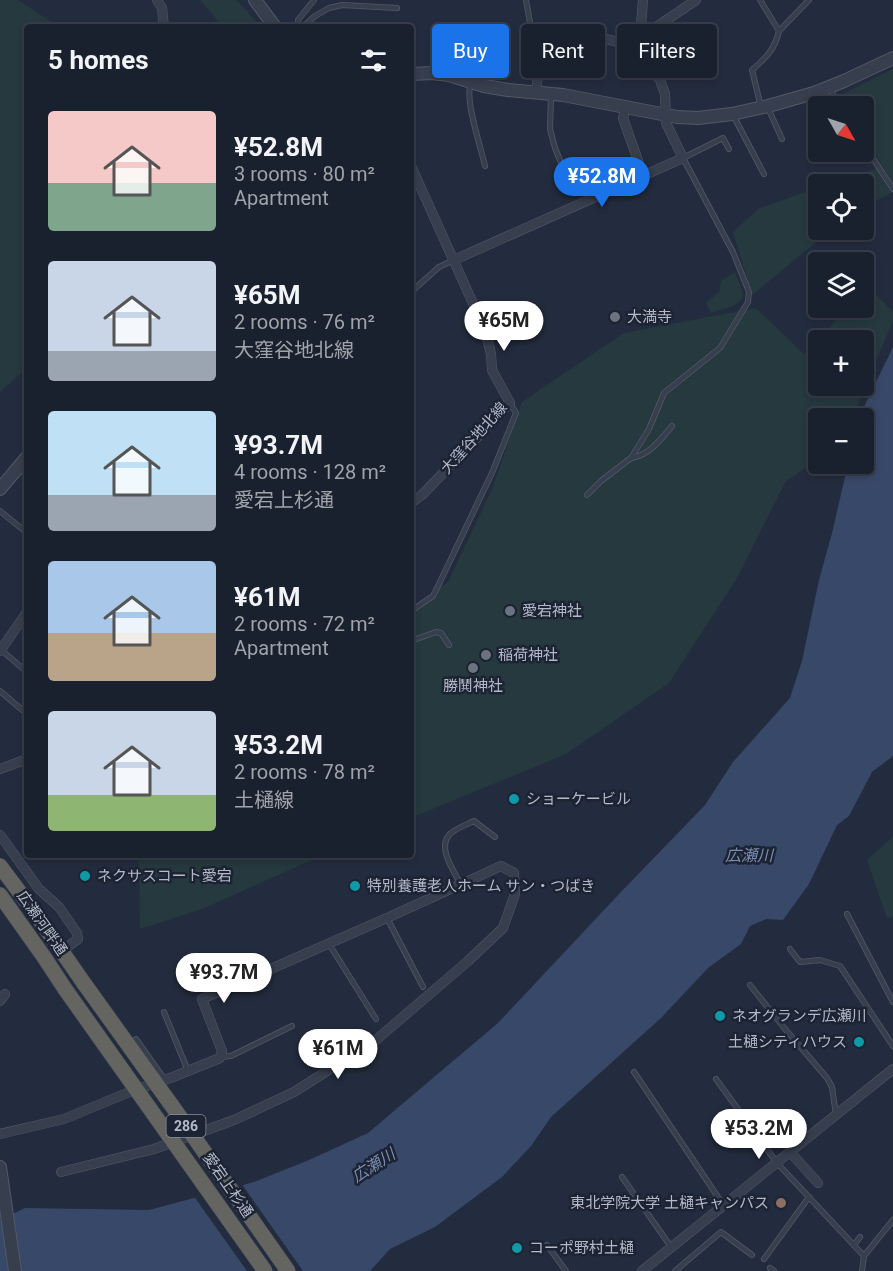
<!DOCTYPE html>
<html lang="en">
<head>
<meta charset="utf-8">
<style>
	:root { --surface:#1a212e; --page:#272e3a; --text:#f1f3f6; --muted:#9fa3aa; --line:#383e4a; --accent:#1a73e8 }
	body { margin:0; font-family:Roboto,"Noto Sans JP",sans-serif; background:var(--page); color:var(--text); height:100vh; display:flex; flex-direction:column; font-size:22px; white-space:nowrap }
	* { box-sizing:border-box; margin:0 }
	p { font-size:20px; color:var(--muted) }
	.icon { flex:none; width:33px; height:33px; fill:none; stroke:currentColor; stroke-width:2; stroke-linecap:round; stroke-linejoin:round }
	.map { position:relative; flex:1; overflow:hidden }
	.sheet { position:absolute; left:24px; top:24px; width:390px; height:834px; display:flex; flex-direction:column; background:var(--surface); border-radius:6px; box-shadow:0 3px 9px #0003,0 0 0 2px var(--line) }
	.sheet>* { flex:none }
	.banner { position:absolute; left:432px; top:24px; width:370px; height:54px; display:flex; gap:12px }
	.needle { width:39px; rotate:129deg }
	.tools { position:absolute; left:808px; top:96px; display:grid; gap:12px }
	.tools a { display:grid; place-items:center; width:66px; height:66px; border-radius:6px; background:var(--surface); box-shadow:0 3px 9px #0003,0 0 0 2px var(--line); font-size:30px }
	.price { position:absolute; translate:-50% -51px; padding:0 14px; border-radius:21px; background:#fff; color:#222; font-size:20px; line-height:39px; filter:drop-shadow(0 2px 3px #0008) }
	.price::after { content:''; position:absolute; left:50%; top:36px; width:18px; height:14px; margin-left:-9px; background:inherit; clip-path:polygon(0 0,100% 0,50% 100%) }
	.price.current { background:var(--accent); color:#fff }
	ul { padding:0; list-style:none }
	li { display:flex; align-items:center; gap:18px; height:150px; padding:0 24px }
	li span { display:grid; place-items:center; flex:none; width:168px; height:120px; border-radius:6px; color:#555 }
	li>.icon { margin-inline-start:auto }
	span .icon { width:72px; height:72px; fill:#fffc; stroke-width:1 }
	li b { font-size:26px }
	h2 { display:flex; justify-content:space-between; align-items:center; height:72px; padding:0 24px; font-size:26px }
	.chip { padding:0 21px; border-radius:6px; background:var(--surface); box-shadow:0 3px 9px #0003,0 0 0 2px var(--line); font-size:21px; line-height:54px }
	.chip.current { background:var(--accent); color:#fff }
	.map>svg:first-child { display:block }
	.green { fill:#25393f; fill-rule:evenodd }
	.water { fill:#384868 }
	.pier { fill:#232c3e }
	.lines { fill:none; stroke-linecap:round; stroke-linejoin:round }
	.service-casing { stroke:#525968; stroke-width:6 }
	.minor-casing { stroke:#525968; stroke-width:10 }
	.tertiary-casing { stroke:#525968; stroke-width:14 }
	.trunk-casing { stroke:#3f4655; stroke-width:16 }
	.service { stroke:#373e4e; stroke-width:4.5 }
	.minor { stroke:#373e4e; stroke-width:9 }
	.tertiary { stroke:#373e4e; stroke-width:12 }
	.trunk { stroke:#646461; stroke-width:15 }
	.trunk-bridge-casing { stroke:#3f4655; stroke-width:16; stroke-linecap:butt }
	.trunk-bridge { stroke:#646461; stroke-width:15 }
	.worship-dot { fill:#6b7280; stroke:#1c2332; stroke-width:2 }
	.culture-dot { fill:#0f9aa8; stroke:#1c2332; stroke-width:2 }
	.education-dot { fill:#8d6e63; stroke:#1c2332; stroke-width:2 }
	.labels { text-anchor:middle; stroke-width:5; stroke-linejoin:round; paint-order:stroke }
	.shield { fill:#1c2332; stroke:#868c9c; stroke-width:1.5 }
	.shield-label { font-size:14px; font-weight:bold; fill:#b3b9c9 }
	.poi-label { font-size:15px; fill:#b3b9c9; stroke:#1c2332; text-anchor:start }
	.street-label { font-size:15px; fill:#b3b9c9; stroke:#1c2332 }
	.water-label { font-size:16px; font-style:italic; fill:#7a8db2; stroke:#1c2332 }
</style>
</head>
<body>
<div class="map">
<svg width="893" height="1271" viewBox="0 0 893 1271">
	<rect width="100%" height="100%" fill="#232c3e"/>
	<!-- green -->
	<g class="green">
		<path d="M0 0H18L59 27H27V368L0 392Z"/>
		<path d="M200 0H237L261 27H223Z"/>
		<path d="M893 69V183L872 149 864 142V106H845L839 96Z"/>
		<path d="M876 169 891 193 864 207V184H826Z"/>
		<path d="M819 187V230H831L752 295 733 232 758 209Z"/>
		<path d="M735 272 743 293 742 299 733 306 711 313 706 303 719 292 721 281Z"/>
		<path d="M864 282 893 312V321L852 418H819V459L786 481 737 578 669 683 566 754 411 818V608L448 582 493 487 522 402 624 333 756 308 804 354 848 308H864ZM819 340H864V386H819Z"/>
		<path d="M893 837V916L887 918 867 860Z"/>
		<path d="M139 855H323L202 909 140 929Z"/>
	</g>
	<!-- water -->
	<path class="water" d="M893 347V756L872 772 849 816 837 825 809 884 783 920 766 919 750 926 741 944 708 968 661 1018 551 1117 531 1146 502 1177 435 1227 390 1249 370 1271H0V1220L25 1208 149 1210 254 1182 309 1160 368 1133 498 1023 620 893 705 805 733 762 790 698 802 661 819 580 832 533 848 464H864V418H859L860 415Z"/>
	<!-- pier -->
	<path class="pier" d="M241 1183 303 1271H247L193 1195Z"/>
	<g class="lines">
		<!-- service casing -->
		<g class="service-casing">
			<g id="service">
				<path d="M526 0 531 28 546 51"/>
				<path d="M760 0 779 31C775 49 766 58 752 70L761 107"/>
				<path d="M298 27V20L314 0"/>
				<path d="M303 27 315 16 329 8 342 5 397 8"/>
				<path d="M779 31 809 0"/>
				<path d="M458 75 468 35"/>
				<path d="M471 83C464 99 481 147 485 166"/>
				<path d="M830 88 839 106"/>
				<path d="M551 96 550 129 555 148 564 170"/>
				<path d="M768 108 782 139"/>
				<path d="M733 115 764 174"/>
				<path d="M864 149 872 157 893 189"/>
				<path d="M411 292 439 267 454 260"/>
				<path d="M631 458C650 455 660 440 672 426"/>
				<path d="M587 495 601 481 631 458 649 429 664 393 720 348 748 302 749 292 733 252 683 158 723 138 729 149"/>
				<path d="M0 511 27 533"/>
				<path d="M411 611 433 596 438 586 492 473 516 413 510 403"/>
				<path d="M411 641 436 632 441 633 449 645"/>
				<path d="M1 650 27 672"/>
				<path d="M0 691 27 714"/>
				<path d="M461 885C455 872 437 849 449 835 454 829 466 825 474 821L495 837"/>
				<path d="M847 914 893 1002"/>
				<path d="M387 918 423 987"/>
				<path d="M329 944 376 1019"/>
				<path d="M790 949 800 962 820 960 840 966 893 1046"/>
				<path d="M750 985 785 1029 827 1078 832 1087 836 1115"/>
				<path d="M164 1012 188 1071"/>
				<path d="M136 1039 165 1080"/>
				<path d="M221 1057 231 1056 292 1026"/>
				<path d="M634 1072 724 1206"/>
				<path d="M716 1079 777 1163 864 1256 893 1220"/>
				<path d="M622 1177 671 1247"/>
				<path d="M547 1245 566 1271"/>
				<path d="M854 1245 860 1237"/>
				<path d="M764 1259 809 1197"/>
				<path d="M770 1268 774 1271"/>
				<path d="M675 1271 721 1232 752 1255"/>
				<path d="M862 1271 864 1256"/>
			</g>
		</g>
		<!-- minor casing -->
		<g class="minor-casing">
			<g id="minor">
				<path d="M157 0 162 8 164 27"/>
				<path d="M640 38 696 0"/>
				<path d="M536 92 538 76 546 51C553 48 560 43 567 41 591 32 614 41 637 47"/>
				<path d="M626 106 623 118 643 175"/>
				<path d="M411 166 485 330 491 354 492 370 510 403 423 494 411 503"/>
				<path d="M454 260 683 158 666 123 665 94 660 80 651 66 637 47 640 38 643 0"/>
				<path d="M0 651 27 612"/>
				<path d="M0 769 27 759"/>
				<path d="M0 835 39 889 59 907 77 933 78 939 62 951"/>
				<path d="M0 1001 5 994"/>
				<path d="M0 1134 64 1119 127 1093 173 1077 220 1058 222 1051 202 999 387 918 501 866 514 873 515 894 503 928 467 962 376 1040 294 1092 234 1120 154 1149 61 1172"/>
				<path d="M790 1152 818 1183"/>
				<path d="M642 1271 893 1069"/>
			</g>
		</g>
		<!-- tertiary casing -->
		<g class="tertiary-casing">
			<g id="tertiary">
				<path d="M255 0 275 27"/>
				<path d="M411 74 432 73 449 75 484 86 508 90 563 95 677 117 698 118 732 114 768 106 814 93 844 81 893 58"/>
				<path d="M0 489 27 457"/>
				<path d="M0 1167 15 1271"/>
			</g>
		</g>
		<!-- trunk casing -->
		<g class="trunk-casing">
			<g id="trunk">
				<path d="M0 866 36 914 83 982"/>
				<path d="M0 895 44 957 65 989"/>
			</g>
		</g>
		<!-- service -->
		<use href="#service" class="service"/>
		<!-- minor -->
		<use href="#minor" class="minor"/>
		<!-- tertiary -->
		<use href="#tertiary" class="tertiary"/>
		<!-- trunk -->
		<use href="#trunk" class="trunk"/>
		<!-- trunk-bridge casing -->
		<g class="trunk-bridge-casing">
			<g id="trunk-bridge">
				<path d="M83 982 175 1110 288 1271"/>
				<path d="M65 989 265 1271"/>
			</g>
		</g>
		<!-- trunk-bridge -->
		<use href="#trunk-bridge" class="trunk-bridge"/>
	</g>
	<!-- markers -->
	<g class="worship-dot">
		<circle cx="615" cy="317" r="6"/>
		<circle cx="510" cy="611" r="6"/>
		<circle cx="486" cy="655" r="6"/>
		<circle cx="473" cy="668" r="6"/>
	</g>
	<g class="culture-dot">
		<circle cx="514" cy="799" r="6"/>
		<circle cx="85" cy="876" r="6"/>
		<circle cx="355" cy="886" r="6"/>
		<circle cx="720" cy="1016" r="6"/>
		<circle cx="859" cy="1042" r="6"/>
		<circle cx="517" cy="1248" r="6"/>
	</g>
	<circle class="education-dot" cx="781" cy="1203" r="6"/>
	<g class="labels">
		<!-- shield labels -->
		<rect class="shield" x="166.5" y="1115" width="39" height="22" rx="4.5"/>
		<g class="shield-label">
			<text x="186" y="1131">286</text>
		</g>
		<!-- poi labels -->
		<g class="poi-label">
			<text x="627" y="322">大満寺</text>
			<text x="522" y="616">愛宕神社</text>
			<text x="498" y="660">稲荷神社</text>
			<text x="473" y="691" text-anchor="middle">勝鬨神社</text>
			<text x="526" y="804">ショーケービル</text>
			<text x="97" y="881">ネクサスコート愛宕</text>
			<text x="367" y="891">特別養護老人ホーム サン・つばき</text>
			<text x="732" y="1021">ネオグランデ広瀬川</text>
			<text x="847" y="1047" text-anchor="end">土樋シティハウス</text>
			<text x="769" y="1208" text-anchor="end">東北学院大学 土樋キャンパス</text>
			<text x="529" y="1253">コーポ野村土樋</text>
		</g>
		<!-- street labels -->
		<g class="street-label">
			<text transform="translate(474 438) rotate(-48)" y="5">大窪谷地北線</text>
			<text transform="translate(42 923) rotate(55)" y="5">広瀬河畔通</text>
			<text transform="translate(228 1185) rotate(55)" y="5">愛宕上杉通</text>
		</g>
		<!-- water labels -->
		<g class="water-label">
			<text x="749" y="861">広瀬川</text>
			<text transform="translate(373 1165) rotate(-33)" y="6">広瀬川</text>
		</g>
	</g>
</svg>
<div class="tools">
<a><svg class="needle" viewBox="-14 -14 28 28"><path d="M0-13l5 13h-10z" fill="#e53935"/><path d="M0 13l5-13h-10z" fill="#9fa3aa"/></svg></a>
<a><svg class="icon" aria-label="locate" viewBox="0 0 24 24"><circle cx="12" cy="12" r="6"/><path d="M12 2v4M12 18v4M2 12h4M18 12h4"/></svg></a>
<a><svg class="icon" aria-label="layers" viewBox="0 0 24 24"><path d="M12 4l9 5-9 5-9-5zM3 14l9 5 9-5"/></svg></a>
<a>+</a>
<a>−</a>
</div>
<b class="price current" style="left:602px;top:208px">¥52.8M</b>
<b class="price" style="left:504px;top:352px">¥65M</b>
<b class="price" style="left:224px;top:1004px">¥93.7M</b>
<b class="price" style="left:338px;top:1080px">¥61M</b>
<b class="price" style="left:759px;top:1160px">¥53.2M</b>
<div class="banner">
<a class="chip current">Buy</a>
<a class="chip">Rent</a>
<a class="chip">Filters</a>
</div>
<section class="sheet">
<h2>5 homes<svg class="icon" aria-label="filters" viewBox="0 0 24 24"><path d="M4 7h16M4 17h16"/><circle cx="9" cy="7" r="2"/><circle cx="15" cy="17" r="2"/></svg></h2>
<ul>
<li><span style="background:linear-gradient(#f6c9c9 60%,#7fa58c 0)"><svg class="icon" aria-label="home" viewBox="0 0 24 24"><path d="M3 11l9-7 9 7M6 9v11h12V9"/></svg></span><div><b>¥52.8M</b><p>3 rooms · 80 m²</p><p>Apartment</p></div></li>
<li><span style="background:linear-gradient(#c9d6e8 75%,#9aa5b1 0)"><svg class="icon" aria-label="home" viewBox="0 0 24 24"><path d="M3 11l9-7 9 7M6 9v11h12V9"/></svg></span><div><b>¥65M</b><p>2 rooms · 76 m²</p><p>大窪谷地北線</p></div></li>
<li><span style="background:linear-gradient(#bfe0f5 70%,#9aa5b1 0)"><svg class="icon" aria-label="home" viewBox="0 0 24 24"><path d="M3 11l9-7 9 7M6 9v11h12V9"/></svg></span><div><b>¥93.7M</b><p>4 rooms · 128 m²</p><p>愛宕上杉通</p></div></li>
<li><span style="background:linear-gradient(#a9c7e8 60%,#b9a48a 0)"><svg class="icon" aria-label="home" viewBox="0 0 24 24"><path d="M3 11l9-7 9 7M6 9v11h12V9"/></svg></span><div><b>¥61M</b><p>2 rooms · 72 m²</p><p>Apartment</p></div></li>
<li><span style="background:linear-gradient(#c9d6e8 70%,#8fb573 0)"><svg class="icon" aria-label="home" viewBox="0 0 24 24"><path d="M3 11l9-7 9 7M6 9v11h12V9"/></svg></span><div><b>¥53.2M</b><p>2 rooms · 78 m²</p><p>土樋線</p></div></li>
</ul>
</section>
</div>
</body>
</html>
